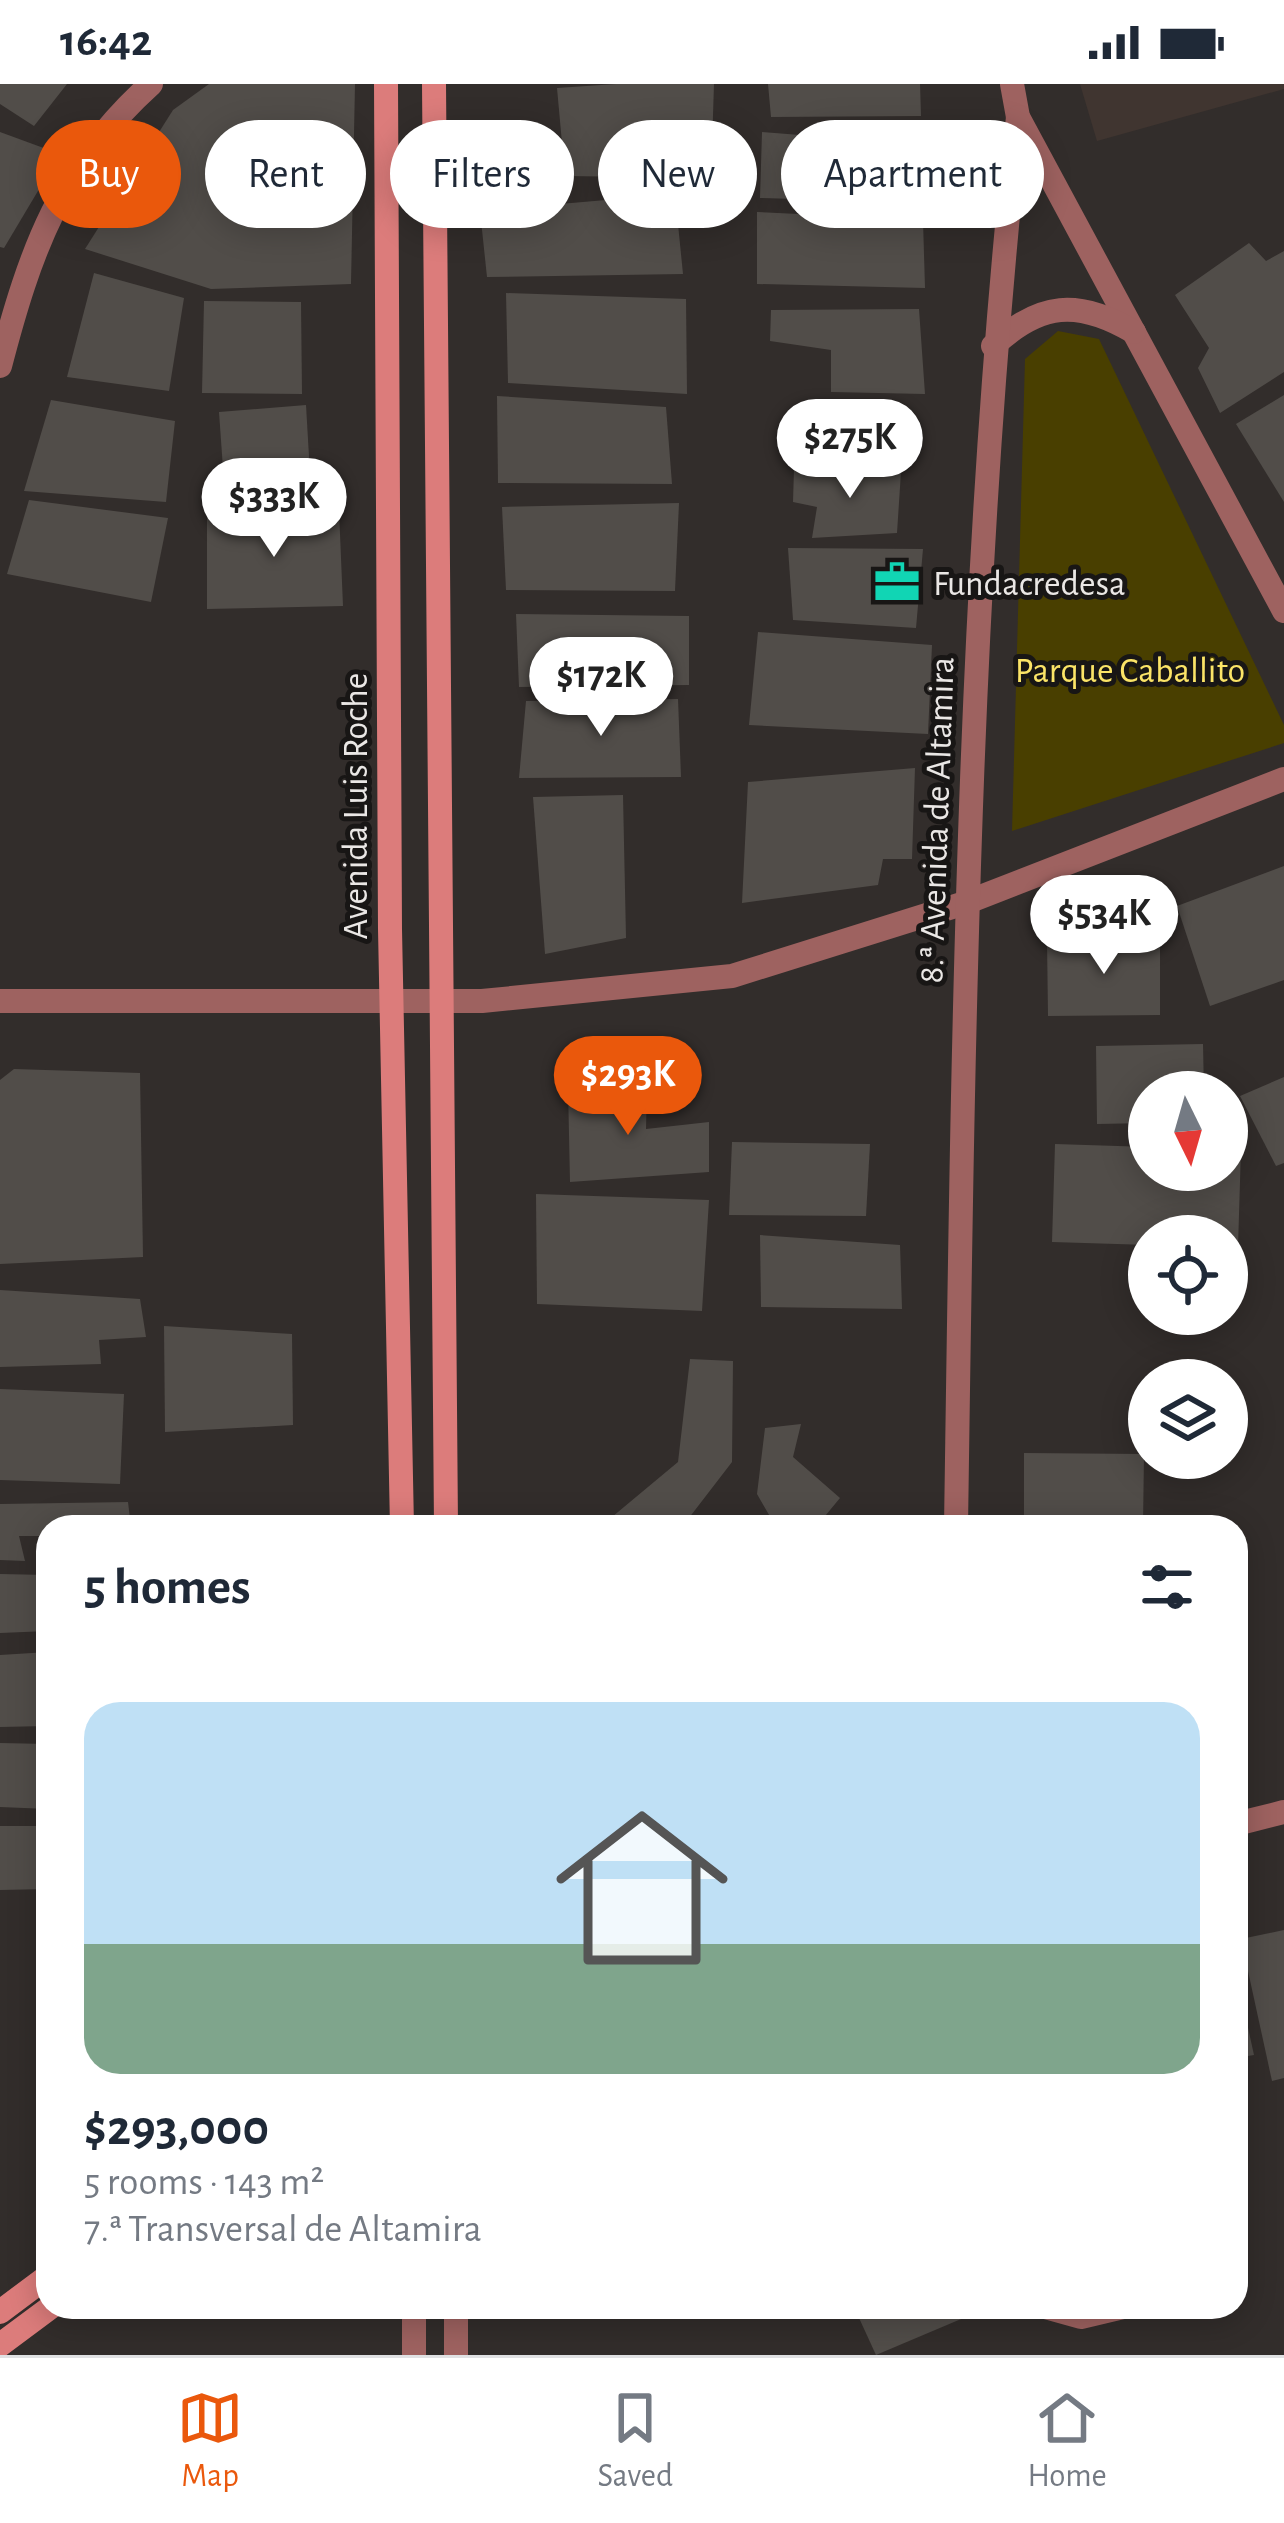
<!DOCTYPE html>
<html lang="en">
<head>
<meta charset="utf-8">
<style>
	:root { --surface:#fff; --page:#f6f6f7; --text:#1f2937; --muted:#747a83; --line:#e0e1e3; --accent:#ea580c }
	body { margin:0; font-family:"Alegreya Sans",sans-serif; background:var(--page); color:var(--text); height:100vh; display:flex; flex-direction:column; font-size:45px; white-space:nowrap }
	* { box-sizing:border-box; margin:0 }
	p { font-size:39px; color:var(--muted) }
	.icon { flex:none; width:66px; height:66px; fill:none; stroke:currentColor; stroke-width:2; stroke-linecap:round; stroke-linejoin:round }
	.map { position:relative; flex:1; overflow:hidden }
	.panel { position:absolute; left:36px; top:1431px; width:1212px; height:804px; display:flex; flex-direction:column; background:var(--surface); border-radius:36px; box-shadow:0 6px 30px #0003 }
	.panel>* { flex:none }
	.hud { position:absolute; left:36px; top:36px; width:1212px; height:108px; display:flex; gap:24px }
	.needle { width:78px; rotate:175deg }
	.controls { position:absolute; left:1128px; top:987px; display:grid; gap:24px }
	.controls a { display:grid; place-items:center; width:120px; height:120px; border-radius:50%; background:var(--surface); box-shadow:0 6px 30px #0003; font-size:60px }
	.price { position:absolute; translate:-50% -102px; padding:0 27px; border-radius:42px; background:#fff; color:#222; font-size:39px; line-height:78px; filter:drop-shadow(0 3px 6px #0008) }
	.price::after { content:''; position:absolute; left:50%; top:72px; width:36px; height:27px; margin-left:-18px; background:inherit; clip-path:polygon(0 0,100% 0,50% 100%) }
	.price.current { background:var(--accent); color:#fff }
	ul { padding:0; list-style:none }
	li { display:grid; align-content:center; gap:24px; height:636px; padding:0 48px }
	li span { display:grid; place-items:center; height:372px; border-radius:36px; color:#555 }
	li>.icon { margin-inline-start:auto }
	span .icon { width:216px; height:216px; fill:#fffc; stroke-width:1 }
	li b { font-size:51px }
	h2 { display:flex; justify-content:space-between; align-items:center; height:144px; padding:0 48px; font-size:51px }
	.chip { padding:0 42px; border-radius:54px; background:var(--surface); box-shadow:0 6px 30px #0003; font-size:42px; line-height:108px }
	.chip.current { background:var(--accent); color:#fff }
	.status { display:flex; justify-content:space-between; align-items:center; height:84px; padding:0 60px; background:var(--surface); direction:ltr }
	.status svg { height:33px; fill:currentColor }
	.tabs { display:flex; justify-content:space-around; align-items:center; height:168px; border-top:3px solid var(--line); background:var(--surface); font-size:33px; color:var(--muted) }
	.tabs a { display:grid; justify-items:center; gap:6px }
	.tabs .current { color:var(--accent) }
	.map>svg:first-child { display:block }
	.built { fill:#403530 }
	.green { fill:#493f00 }
	.building { fill:#514d49 }
	.lines { fill:none; stroke-linecap:round; stroke-linejoin:round }
	.minor { stroke:#9e6260; stroke-width:24 }
	.secondary { stroke:#dc7c7b; stroke-width:24 }
	.labels { text-anchor:middle; stroke-width:10; stroke-linejoin:round; paint-order:stroke }
	.poi-label { font-size:36px; fill:#eae7e5; stroke:#181615; text-anchor:start }
	.park-label { font-size:36px; fill:#fbe467; stroke:#181615 }
	.street-label { font-size:36px; fill:#eae7e5; stroke:#181615 }
</style>
</head>
<body>
<div class="status"><b>16:42</b><svg viewBox="0 0 49 12"><path d="M0 12V9h3v3zM5 12V6h3v6zM10 12V3h3v9zM15 12V0h3v12zM26 1h20v11H26zM47 4h2v5h-2z"/></svg></div>
<div class="map">
<svg width="1284" height="2271" viewBox="0 0 1284 2271">
	<rect width="100%" height="100%" fill="#322d2b"/>
	<!-- built -->
	<path class="built" d="M1080 0H1284V5L1097 57Z"/>
	<!-- green -->
	<path class="green" d="M1058 247 1099 255 1284 641V659L1012 747 1025 275Z"/>
	<!-- building -->
	<g class="building">
		<path d="M0 0H67L34 42 0 20Z"/>
		<path d="M209 0H355L351 200 211 205 85 165 173 26Z"/>
		<path d="M616 0H714L711 94 565 92 557 4Z"/>
		<path d="M768 0H920L921 32 771 33Z"/>
		<path d="M0 48 60 70 4 164 0 163Z"/>
		<path d="M762 48 927 61 928 119 760 114Z"/>
		<path d="M675 110 683 190 487 193 480 127Z"/>
		<path d="M757 128 923 136 925 204 757 200Z"/>
		<path d="M1249 159 1266 177 1284 167V288L1220 329 1198 284 1209 264 1175 211Z"/>
		<path d="M94 189 184 214 169 307 67 293Z"/>
		<path d="M506 209 686 215 687 310 508 299Z"/>
		<path d="M204 217 301 218 302 310 202 309Z"/>
		<path d="M919 225 925 310 831 308V266L770 257 771 226Z"/>
		<path d="M1284 311V418L1236 340Z"/>
		<path d="M497 312 666 323 672 400 498 399Z"/>
		<path d="M51 316 175 337 166 418 24 407Z"/>
		<path d="M306 321 311 407 225 413 219 328Z"/>
		<path d="M794 385 901 388 897 449 812 454 817 423 793 418Z"/>
		<path d="M29 416 168 434 151 518 7 490Z"/>
		<path d="M679 419 675 507 506 506 502 423Z"/>
		<path d="M339 426 343 522 207 525V431Z"/>
		<path d="M788 464 923 465 916 544 793 536Z"/>
		<path d="M516 530 689 532V601L519 603Z"/>
		<path d="M758 548 932 561 928 650 749 641Z"/>
		<path d="M678 615 681 693 519 694 526 617Z"/>
		<path d="M915 684 912 775H883L878 801 742 819 748 698Z"/>
		<path d="M623 711 626 854 545 870 533 713Z"/>
		<path d="M1284 782V896L1210 922 1177 822Z"/>
		<path d="M1160 854V931L1048 932 1047 856Z"/>
		<path d="M1203 960 1204 1008H1149V1039L1097 1040 1096 962Z"/>
		<path d="M14 985 140 989 143 1173 0 1180V996Z"/>
		<path d="M1284 993V1079L1276 1082 1240 1012Z"/>
		<path d="M568 1003H647L646 1045 709 1038V1088L570 1098Z"/>
		<path d="M732 1058 870 1060 866 1132 729 1131Z"/>
		<path d="M1055 1060 1149 1063V1086H1227V1065H1241L1238 1163H1227V1152H1149V1161L1052 1158Z"/>
		<path d="M536 1110 709 1116 702 1227 537 1220Z"/>
		<path d="M760 1151 900 1161 902 1225 761 1223Z"/>
		<path d="M0 1206 140 1215 146 1253 99 1256 101 1280 0 1283Z"/>
		<path d="M164 1242 292 1250 293 1341 165 1348Z"/>
		<path d="M690 1275 733 1277 732 1378 682 1443H600L678 1378Z"/>
		<path d="M0 1305 124 1310 120 1400 0 1396Z"/>
		<path d="M801 1340 793 1373 840 1414 816 1443H776L757 1410 765 1344Z"/>
		<path d="M1024 1369 1144 1370 1143 1443H1024Z"/>
		<path d="M128 1418 131 1443H48V1452H19L25 1477 0 1476V1420Z"/>
		<path d="M0 1490 48 1491V1547L0 1549Z"/>
		<path d="M48 1568V1642L0 1643V1571Z"/>
		<path d="M0 1659 48 1660V1725L0 1723Z"/>
		<path d="M0 1742H48V1805L0 1806Z"/>
		<path d="M1284 1846V1994L1272 1997 1241 1855Z"/>
		<path d="M1238 1898 1254 1971 1236 1974V1899Z"/>
		<path d="M854 2223H978L980 2227 876 2271Z"/>
	</g>
	<g class="lines">
		<!-- minor -->
		<g class="minor">
			<path d="M1012 0 1018 33 1284 527"/>
			<path d="M993 262C1040 218 1078 215 1134 248"/>
			<path d="M0 282C30 167 60 82 151 0"/>
			<path d="M0 917H482L732 892 965 819 1284 695"/>
			<path d="M956 1443C963 972 967 501 1018 33"/>
			<path d="M1236 1740 1284 1728"/>
			<path d="M414 2223V2271"/>
			<path d="M456 2223V2271"/>
			<path d="M1045 2223 1081 2233 1123 2223"/>
		</g>
		<!-- secondary -->
		<g class="secondary">
			<path d="M386 0 390 845 402 1443"/>
			<path d="M434 0 446 1443"/>
			<path d="M0 2228 48 2192"/>
			<path d="M0 2261 51 2223"/>
		</g>
	</g>
	<!-- icons -->
	<defs>
		<g id="office-bare" transform="scale(3.6)"><path d="M-6-3h4V-5.5h4V-3h4V5H-6ZM-1-4.5V-3h2v-1.5ZM-6 0V1H6V0Z" fill="#11d5b4" stroke="#181615" stroke-width="2.5" paint-order="stroke"/></g>
	</defs>
	<g fill-rule="evenodd">
		<use href="#office-bare" x="897" y="498"/>
	</g>
	<g class="labels">
		<!-- poi labels -->
		<g class="poi-label">
			<text x="933" y="511">Fundacredesa</text>
		</g>
		<!-- park labels -->
		<g class="park-label">
			<text x="1130" y="598">Parque Caballito</text>
		</g>
		<!-- street labels -->
		<g class="street-label">
			<text transform="translate(354 722) rotate(-90)" y="13">Avenida Luis Roche</text>
			<text transform="translate(935 736) rotate(-88)" y="13">8.ª Avenida de Altamira</text>
		</g>
	</g>
</svg>
<div class="controls">
<a><svg class="needle" viewBox="-14 -14 28 28"><path d="M0-13l5 13h-10z" fill="#e53935"/><path d="M0 13l5-13h-10z" fill="#747a83"/></svg></a>
<a><svg class="icon" aria-label="locate" viewBox="0 0 24 24"><circle cx="12" cy="12" r="6"/><path d="M12 2v4M12 18v4M2 12h4M18 12h4"/></svg></a>
<a><svg class="icon" aria-label="layers" viewBox="0 0 24 24"><path d="M12 4l9 5-9 5-9-5zM3 14l9 5 9-5"/></svg></a>
</div>
<b class="price" style="left:850px;top:417px">$275K</b>
<b class="price" style="left:274px;top:476px">$333K</b>
<b class="price" style="left:601px;top:655px">$172K</b>
<b class="price" style="left:1104px;top:893px">$534K</b>
<b class="price current" style="left:628px;top:1054px">$293K</b>
<div class="hud">
<a class="chip current">Buy</a>
<a class="chip">Rent</a>
<a class="chip">Filters</a>
<a class="chip">New</a>
<a class="chip">Apartment</a>
</div>
<section class="panel">
<h2>5 homes<svg class="icon" aria-label="filters" viewBox="0 0 24 24"><path d="M4 7h16M4 17h16"/><circle cx="9" cy="7" r="2"/><circle cx="15" cy="17" r="2"/></svg></h2>
<ul>
<li><span style="background:linear-gradient(#bfe0f5 65%,#7fa58c 0)"><svg class="icon" aria-label="home" viewBox="0 0 24 24"><path d="M3 11l9-7 9 7M6 9v11h12V9"/></svg></span><div><b>$293,000</b><p>5 rooms · 143 m²</p><p>7.ª Transversal de Altamira</p></div></li>
</ul>
</section>
</div>
<nav class="tabs">
<a class="current"><svg class="icon" aria-label="map" viewBox="0 0 24 24"><path d="M3 6l6-2 6 2 6-2v14l-6 2-6-2-6 2zM9 4v14M15 6v14"/></svg>Map</a>
<a><svg class="icon" aria-label="saved" viewBox="0 0 24 24"><path d="M7 4h10v16l-5-4-5 4z"/></svg>Saved</a>
<a><svg class="icon" aria-label="home" viewBox="0 0 24 24"><path d="M3 11l9-7 9 7M6 9v11h12V9"/></svg>Home</a>
</nav>
</body>
</html>
